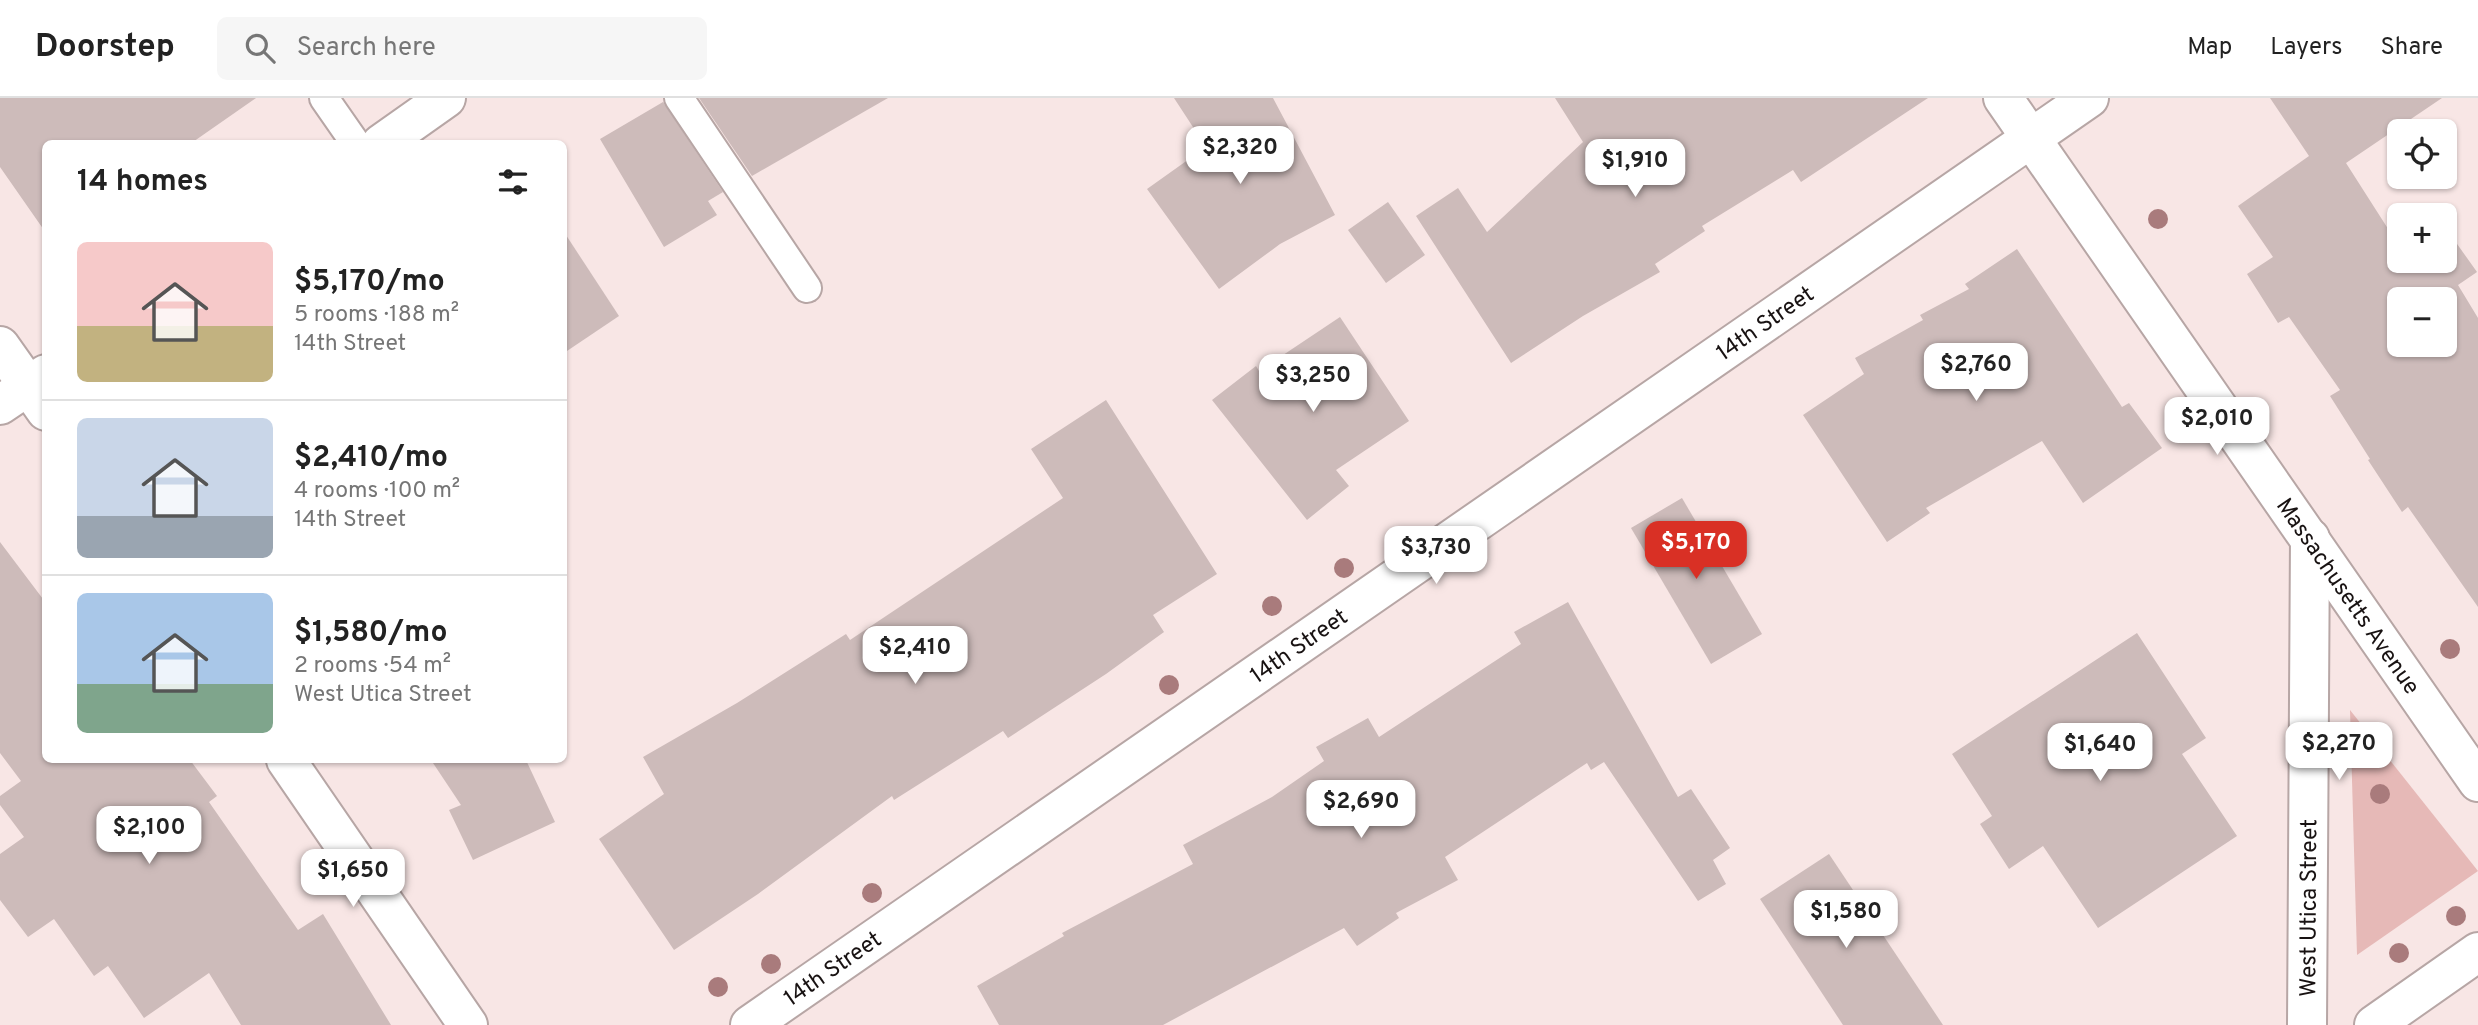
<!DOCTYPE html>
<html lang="en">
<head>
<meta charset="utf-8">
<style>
	:root { --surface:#fff; --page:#f6f6f6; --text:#222; --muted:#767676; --line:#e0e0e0; --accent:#d93025 }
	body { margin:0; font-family:Overpass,sans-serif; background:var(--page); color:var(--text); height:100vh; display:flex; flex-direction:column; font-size:26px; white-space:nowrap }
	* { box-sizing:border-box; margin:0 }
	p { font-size:23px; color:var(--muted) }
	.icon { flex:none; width:38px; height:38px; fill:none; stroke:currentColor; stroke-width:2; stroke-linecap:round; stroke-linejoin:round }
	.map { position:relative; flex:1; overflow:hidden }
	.sheet { position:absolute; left:42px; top:42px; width:525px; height:623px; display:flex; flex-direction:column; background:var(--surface); border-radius:10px; box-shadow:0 2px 5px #0004 }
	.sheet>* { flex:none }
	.controls { position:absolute; left:2387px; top:21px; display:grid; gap:14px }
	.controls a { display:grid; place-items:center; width:70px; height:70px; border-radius:10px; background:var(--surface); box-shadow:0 2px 5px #0004; font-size:35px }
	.price { position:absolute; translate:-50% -60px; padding:0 16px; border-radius:14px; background:#fff; color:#222; font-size:23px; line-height:46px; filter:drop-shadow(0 2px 4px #0008) }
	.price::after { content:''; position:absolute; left:50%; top:42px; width:21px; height:16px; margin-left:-10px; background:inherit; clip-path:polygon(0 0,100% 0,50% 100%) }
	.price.on { background:var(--accent); color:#fff }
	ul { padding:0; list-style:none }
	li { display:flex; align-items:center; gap:21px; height:175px; padding:0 35px }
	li+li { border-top:2px solid var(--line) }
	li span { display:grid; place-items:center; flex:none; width:196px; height:140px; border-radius:10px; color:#555 }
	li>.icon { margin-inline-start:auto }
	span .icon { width:84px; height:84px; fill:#fffc; stroke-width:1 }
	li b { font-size:30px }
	h2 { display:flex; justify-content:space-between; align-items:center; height:84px; padding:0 35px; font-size:30px }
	header { display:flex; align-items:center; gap:42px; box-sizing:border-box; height:98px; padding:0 35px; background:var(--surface); border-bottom:2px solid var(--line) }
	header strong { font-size:33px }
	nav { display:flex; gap:38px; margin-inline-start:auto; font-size:24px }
	.search { width:490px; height:63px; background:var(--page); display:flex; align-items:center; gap:18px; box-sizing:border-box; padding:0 24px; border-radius:10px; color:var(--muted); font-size:26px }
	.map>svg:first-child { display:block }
	.green { fill:#e6b9b7 }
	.building { fill:#cdbbba; fill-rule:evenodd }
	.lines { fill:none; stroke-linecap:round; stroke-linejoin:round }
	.lane-casing { stroke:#b7a6a5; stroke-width:32 }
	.street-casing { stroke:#b7a6a5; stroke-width:42 }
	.lane { stroke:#fff; stroke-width:28 }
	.street { stroke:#fff; stroke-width:38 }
	.tree { fill:#a97b7c }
	.labels { text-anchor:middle; stroke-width:6; stroke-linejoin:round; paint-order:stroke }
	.street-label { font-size:23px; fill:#181212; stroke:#fff }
</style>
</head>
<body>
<header>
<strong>Doorstep</strong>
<div class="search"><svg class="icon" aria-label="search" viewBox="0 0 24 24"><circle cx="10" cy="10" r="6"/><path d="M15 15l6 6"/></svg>Search here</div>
<nav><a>Map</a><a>Layers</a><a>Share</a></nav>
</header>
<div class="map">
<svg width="2478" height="927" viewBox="0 0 2478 927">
	<rect width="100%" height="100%" fill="#f8e6e5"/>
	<!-- green -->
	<path class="green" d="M2350 612 2478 773 2357 857Z"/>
	<!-- building -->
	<g class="building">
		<path d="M0 0H256L190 46H46V135L0 69Z"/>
		<path d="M699 0H888L752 78Z"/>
		<path d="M1174 0H1273L1335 117 1280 146 1219 191 1147 91 1206 49Z"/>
		<path d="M1555 0H1928L1801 84 1793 72 1702 128 1705 133 1655 166 1660 174 1583 218 1511 265 1416 118 1458 90 1487 134 1583 44Z"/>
		<path d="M2270 0H2442L2346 65 2399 148V163H2445V129L2477 174 2458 187 2478 220V509L2408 409 2402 414 2368 362 2370 361 2330 298 2340 292 2289 219 2278 225 2247 176 2273 159 2238 108 2309 58ZM2399 201H2445V247H2399Z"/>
		<path d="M663 4 723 94 708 103 717 117 664 149 600 41Z"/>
		<path d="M1388 104 1425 157 1386 185 1348 132Z"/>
		<path d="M564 134 619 218 564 255Z"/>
		<path d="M2017 151 2122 309 2129 305 2162 350 2083 405 2042 343 1926 410 1930 415 1887 444 1803 317 1864 276 1855 260 1923 222 1920 217 1969 191 1965 186Z"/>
		<path d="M1340 219 1409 323 1336 372 1349 388 1307 422 1212 302 1256 268 1259 273Z"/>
		<path d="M1106 302 1217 476 1153 517 1164 534 1106 576 1008 640 1003 633 894 702 892 698 758 796 674 852 599 741 664 696 643 659 737 605 846 536 850 542 1063 400 1031 351Z"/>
		<path d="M1682 400 1762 536 1711 566 1631 430Z"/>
		<path d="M0 444 46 505V662H190L217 698 209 704 298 832 323 816 391 927H241L209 875 144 920 108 868 94 878 54 821 28 839 0 802V756L24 739 0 707V698L21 683 0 655Z"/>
		<path d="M1568 504 1678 699 1691 691 1730 750 1713 762 1726 786 1698 803 1604 664 1591 672 1587 665 1445 759 1458 782 1396 815 1399 820 1357 848 1344 830 1163 927H999L977 888 1064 838 1062 835 1193 766 1183 747 1272 699 1324 663 1316 649 1368 620 1379 639 1521 546 1514 534Z"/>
		<path d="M2137 535 2206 640 2182 656 2237 738 2098 830 2043 748 2009 771 1980 726 1992 718 1952 656Z"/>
		<path d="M431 662H526L555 724 473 762 449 712 461 707Z"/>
		<path d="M1829 756 1943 927H1843L1760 801Z"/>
	</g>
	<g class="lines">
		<!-- lane casing -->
		<g class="lane-casing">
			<g id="lane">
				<path d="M324 0 356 46"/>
				<path d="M679 0 807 190"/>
			</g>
		</g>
		<!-- street casing -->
		<g class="street-casing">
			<g id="street">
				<path id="s1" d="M2003 0 2478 684"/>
				<path d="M381 46 446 0"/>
				<path d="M0 248 46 313"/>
				<path d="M0 307 46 276"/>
				<path d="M286 662 468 927"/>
				<path id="s2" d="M750 927 2089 0"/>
				<path id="s3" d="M2307 927 2310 440"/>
				<path d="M2374 927 2478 854"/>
			</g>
		</g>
		<!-- lane -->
		<use href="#lane" class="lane"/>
		<!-- street -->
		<use href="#street" class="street"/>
	</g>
	<!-- trees -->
	<g class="tree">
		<circle cx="2158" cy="121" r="10"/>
		<circle cx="1344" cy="470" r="10"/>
		<circle cx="1272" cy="508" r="10"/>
		<circle cx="2450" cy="551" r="10"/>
		<circle cx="1169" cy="587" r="10"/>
		<circle cx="2380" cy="696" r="10"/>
		<circle cx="872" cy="795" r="10"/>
		<circle cx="2456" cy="818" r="10"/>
		<circle cx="2399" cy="855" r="10"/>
		<circle cx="771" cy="866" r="10"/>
		<circle cx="718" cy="889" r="10"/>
	</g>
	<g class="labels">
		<!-- street labels -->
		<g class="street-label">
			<text dy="8" stroke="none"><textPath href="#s2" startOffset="1234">14th Street</textPath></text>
			<text dy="8" stroke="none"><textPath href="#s1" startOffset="606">Massachusetts Avenue</textPath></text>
			<text dy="8" stroke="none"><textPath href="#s2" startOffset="667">14th Street</textPath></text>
			<text dy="8" stroke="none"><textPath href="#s3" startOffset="117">West Utica Street</textPath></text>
			<text dy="8" stroke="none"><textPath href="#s2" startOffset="100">14th Street</textPath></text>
		</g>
	</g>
</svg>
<div class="controls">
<a><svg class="icon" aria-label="locate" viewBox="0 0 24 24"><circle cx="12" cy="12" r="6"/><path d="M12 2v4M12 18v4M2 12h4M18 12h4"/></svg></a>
<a>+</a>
<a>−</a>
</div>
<b class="price" style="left:1240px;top:88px">$2,320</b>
<b class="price" style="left:1635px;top:101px">$1,910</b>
<b class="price" style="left:1976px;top:305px">$2,760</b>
<b class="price" style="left:1313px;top:316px">$3,250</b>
<b class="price" style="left:2217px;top:359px">$2,010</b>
<b class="price on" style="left:1696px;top:483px">$5,170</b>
<b class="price" style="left:1436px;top:488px">$3,730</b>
<b class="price" style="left:915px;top:588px">$2,410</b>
<b class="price" style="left:2339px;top:684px">$2,270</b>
<b class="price" style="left:2100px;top:685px">$1,640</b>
<b class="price" style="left:1361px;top:742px">$2,690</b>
<b class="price" style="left:149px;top:768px">$2,100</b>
<b class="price" style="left:353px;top:811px">$1,650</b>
<b class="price" style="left:1846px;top:852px">$1,580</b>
<section class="sheet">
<h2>14 homes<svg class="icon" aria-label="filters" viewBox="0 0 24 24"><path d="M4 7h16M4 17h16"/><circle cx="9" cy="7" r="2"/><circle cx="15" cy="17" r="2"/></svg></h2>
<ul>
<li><span style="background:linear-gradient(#f6c9c9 60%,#c2b280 0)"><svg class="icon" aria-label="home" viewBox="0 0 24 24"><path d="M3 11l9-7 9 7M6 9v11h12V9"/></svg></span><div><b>$5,170/mo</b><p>5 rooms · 188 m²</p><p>14th Street</p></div></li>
<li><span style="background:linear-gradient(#c9d6e8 70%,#9aa5b1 0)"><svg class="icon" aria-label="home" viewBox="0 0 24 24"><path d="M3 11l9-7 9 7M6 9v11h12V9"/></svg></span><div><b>$2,410/mo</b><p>4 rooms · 100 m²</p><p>14th Street</p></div></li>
<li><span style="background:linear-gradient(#a9c7e8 65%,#7fa58c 0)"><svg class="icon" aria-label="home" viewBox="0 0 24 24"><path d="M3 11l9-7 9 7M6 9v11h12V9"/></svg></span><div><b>$1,580/mo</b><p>2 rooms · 54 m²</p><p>West Utica Street</p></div></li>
</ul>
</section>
</div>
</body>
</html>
